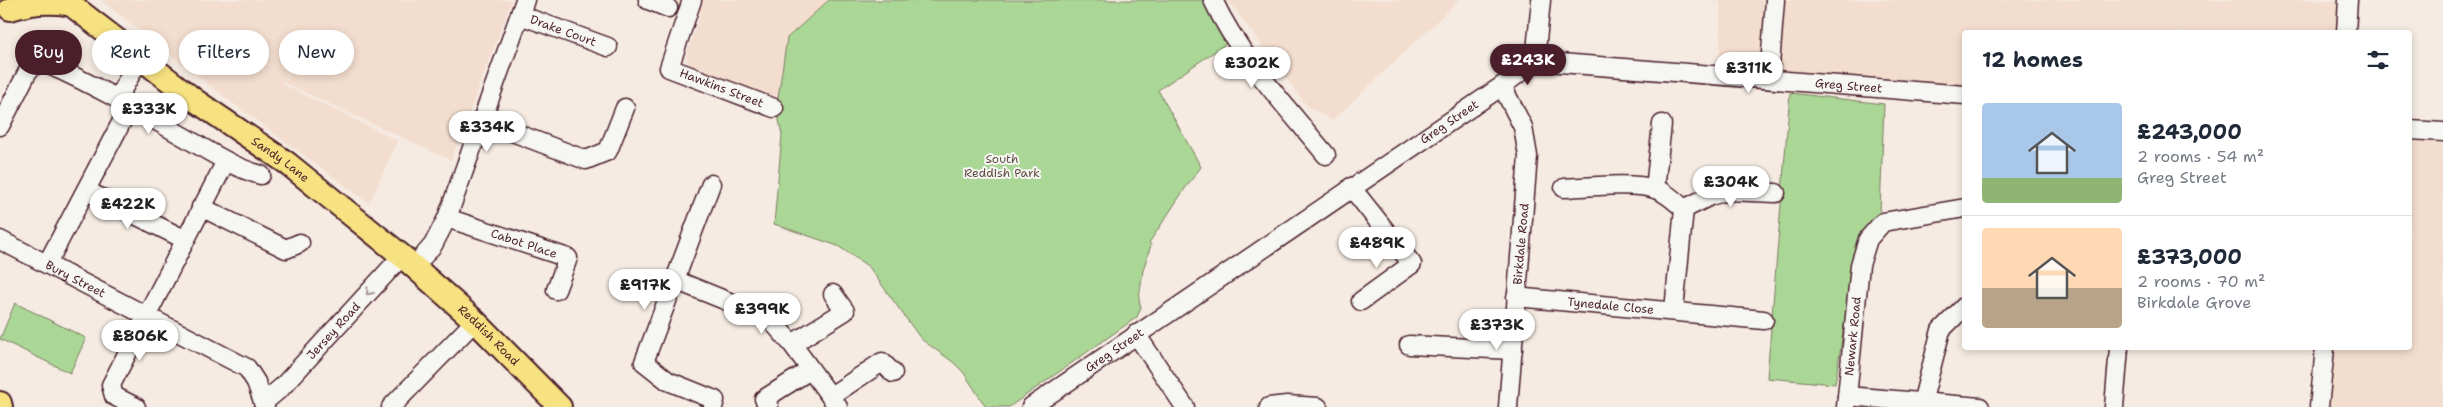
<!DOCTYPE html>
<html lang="en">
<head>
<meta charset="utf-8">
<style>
	:root { --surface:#fff; --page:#f2f2f3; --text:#1f2937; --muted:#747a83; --line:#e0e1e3; --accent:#4a1f2b }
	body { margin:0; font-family:"Shantell Sans",sans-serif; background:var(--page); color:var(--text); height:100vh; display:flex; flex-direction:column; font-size:19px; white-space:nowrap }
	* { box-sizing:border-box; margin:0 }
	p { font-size:16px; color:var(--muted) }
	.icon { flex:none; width:28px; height:28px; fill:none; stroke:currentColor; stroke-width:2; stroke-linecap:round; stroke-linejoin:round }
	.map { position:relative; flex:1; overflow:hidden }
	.details { position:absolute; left:1962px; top:30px; width:450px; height:320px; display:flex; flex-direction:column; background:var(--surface); border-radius:5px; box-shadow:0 2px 8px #0003 }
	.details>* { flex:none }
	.guide { position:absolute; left:15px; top:30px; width:475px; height:45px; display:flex; gap:10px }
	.price { position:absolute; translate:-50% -42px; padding:0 11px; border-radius:18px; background:#fff; color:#222; font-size:16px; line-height:32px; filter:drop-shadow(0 1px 2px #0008) }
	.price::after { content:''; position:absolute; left:50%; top:30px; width:15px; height:11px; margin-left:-8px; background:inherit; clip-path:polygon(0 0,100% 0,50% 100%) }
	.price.selected { background:var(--accent); color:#fff }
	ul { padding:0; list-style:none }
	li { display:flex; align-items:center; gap:15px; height:125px; padding:0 20px }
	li+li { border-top:1px solid var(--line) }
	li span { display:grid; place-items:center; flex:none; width:140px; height:100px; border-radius:5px; color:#555 }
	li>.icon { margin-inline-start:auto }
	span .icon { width:60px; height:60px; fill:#fffc; stroke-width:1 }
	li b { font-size:21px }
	h2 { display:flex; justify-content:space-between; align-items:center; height:60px; padding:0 20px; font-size:21px }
	.tag { padding:0 18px; border-radius:22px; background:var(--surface); box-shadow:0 2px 8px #0003; font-size:18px; line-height:45px }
	.tag.selected { background:var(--accent); color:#fff }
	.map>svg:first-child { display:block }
	.built { fill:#f3ddce }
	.green { fill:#abd796; stroke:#7a7b60 }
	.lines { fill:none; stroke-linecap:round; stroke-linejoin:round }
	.minor-casing { stroke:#4a1f2b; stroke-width:21 }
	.major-casing { stroke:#4a1f2b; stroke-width:26 }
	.minor { stroke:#f6f6f2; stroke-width:18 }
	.major { stroke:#f7e281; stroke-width:22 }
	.oneway { stroke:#a99598 }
	.labels { text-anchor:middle; stroke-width:4; stroke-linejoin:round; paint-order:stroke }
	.street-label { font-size:12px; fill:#4a1f2b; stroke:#f6f6f2 }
	.park-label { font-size:12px; fill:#624d46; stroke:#f6f6f2 }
</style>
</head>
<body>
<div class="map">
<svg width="2443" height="407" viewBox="0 0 2443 407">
	<rect width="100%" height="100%" fill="#f5ebe2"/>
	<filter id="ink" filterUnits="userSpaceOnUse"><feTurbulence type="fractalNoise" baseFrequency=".02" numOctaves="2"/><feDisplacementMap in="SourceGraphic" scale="10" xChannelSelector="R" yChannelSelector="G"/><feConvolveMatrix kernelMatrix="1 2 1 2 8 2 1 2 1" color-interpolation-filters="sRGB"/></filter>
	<g filter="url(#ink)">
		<!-- built -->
		<g class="built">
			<path d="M101 0H512L451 160 284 83 306 33 282 84 398 141 369 203 222 95Z"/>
			<path d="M669 0H829L787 38 778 98 688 64 686 56 701 11Z"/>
			<path d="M1228 0H1459L1332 121 1307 106Z"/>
			<path d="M1710 0H2342L2340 32H1965V87L1720 68V2Z"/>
			<path d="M2410 141 2443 144V407H2312L2317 348H2410Z"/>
		</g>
		<!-- green -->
		<g class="green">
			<path d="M829 0H1202L1227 43 1158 90 1201 167 1186 187 1149 243 1151 245 1143 270 1139 299 1141 308 1137 317 1009 407H986L964 373 953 362 921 339 869 267 838 246 774 224 782 135 778 115V98L787 38Z"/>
			<path d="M1790 93 1884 104 1880 213 1857 242 1835 384 1767 378Z"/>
			<path d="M15 303 86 338 70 373 0 339Z"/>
		</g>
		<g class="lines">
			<!-- minor casing -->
			<g class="minor-casing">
				<g id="minor">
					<path d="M648 0 668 8"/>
					<path id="s1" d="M692 0 669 68 774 108"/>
					<path d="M1213 0C1240 58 1286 106 1326 155"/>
					<path id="s2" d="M520 15 608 47"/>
					<path d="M2346 32 2348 0"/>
					<path d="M1535 61 1541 0"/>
					<path d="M1769 79 1775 0"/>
					<path d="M1502 86 1523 127 1528 156 1508 407"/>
					<path d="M117 99 140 58"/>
					<path d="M481 120 586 160 608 151 625 108"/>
					<path d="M0 126 28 71 37 63 47 64C93 84 136 109 179 134 206 149 231 167 261 175"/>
					<path d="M2410 130 2443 132"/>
					<path d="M711 184 644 362 668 381 715 400 713 407"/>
					<path d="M1351 187 1412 264 1361 301"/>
					<path d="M1564 188C1588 187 1633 182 1655 189 1666 192 1675 201 1684 209L1674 310"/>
					<path d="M1655 189 1662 124"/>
					<path d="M87 191 184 239"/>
					<path d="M201 207 286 249 300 243"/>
					<path d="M1684 209 1710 196 1727 191 1776 193"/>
					<path id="s3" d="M447 218 568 258 556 290"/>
					<path id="s4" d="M0 240 247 368 256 382 265 407"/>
					<path d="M47 264 130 106"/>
					<path d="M414 267 433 245 447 218 525 0"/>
					<path d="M675 280 769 318 792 344 838 407"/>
					<path id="s5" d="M1516 297 1764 320"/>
					<path d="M1136 334 1185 407"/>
					<path d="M792 344 845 311 833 294"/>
					<path d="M1409 345 1513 350"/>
					<path d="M831 396 882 362 893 373"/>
					<path d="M1847 396 1980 407"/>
					<path id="s6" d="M263 403 282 387 402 256"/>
					<path d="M136 407 114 396 111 385 226 161"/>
					<path d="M391 407 475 321"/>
					<path d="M769 407 764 399 810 370"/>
					<path id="s7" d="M1031 407 1502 86 1535 61 1965 95"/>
					<path d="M1269 407 1287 405 1318 407"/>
					<path id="s8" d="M1846 407 1860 265 1868 239 1883 222 1965 208"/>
					<path d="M1921 407 1941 330 1965 306"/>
					<path d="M2114 407 2119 348"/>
					<path d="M2319 407 2325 348"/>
				</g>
			</g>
			<!-- major casing -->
			<g class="major-casing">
				<g id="major">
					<path id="s9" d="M65 0 196 101 287 163 402 256 475 321 560 407"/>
					<path d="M10 9C31 3 46 1 68 4"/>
					<path d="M0 403 1 407"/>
				</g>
			</g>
			<!-- minor -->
			<use href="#minor" class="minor"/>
			<!-- major -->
			<use href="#major" class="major"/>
		</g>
		<!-- one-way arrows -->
		<defs><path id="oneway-chevron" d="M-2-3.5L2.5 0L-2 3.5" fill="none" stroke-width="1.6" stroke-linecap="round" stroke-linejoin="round" transform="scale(1.25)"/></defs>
		<use class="oneway" href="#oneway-chevron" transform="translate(369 292) rotate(132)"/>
	</g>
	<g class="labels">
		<!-- street labels -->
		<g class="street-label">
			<text dy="4" stroke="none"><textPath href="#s2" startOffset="46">Drake Court</textPath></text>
			<text dy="4" stroke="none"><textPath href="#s7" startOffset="926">Greg Street</textPath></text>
			<text dy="4" stroke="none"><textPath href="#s1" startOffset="128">Hawkins Street</textPath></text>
			<text dy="4" stroke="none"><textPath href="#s7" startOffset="506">Greg Street</textPath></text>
			<text dy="4" stroke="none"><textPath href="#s9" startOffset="268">Sandy Lane</textPath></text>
			<text dy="4" stroke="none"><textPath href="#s3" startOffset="81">Cabot Place</textPath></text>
			<text transform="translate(1521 244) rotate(-85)" y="4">Birkdale Road</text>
			<text dy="4" stroke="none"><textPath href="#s4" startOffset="85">Bury Street</textPath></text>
			<text dy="4" stroke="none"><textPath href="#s5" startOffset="95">Tynedale Close</textPath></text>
			<text dy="4" stroke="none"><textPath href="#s6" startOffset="101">Jersey Road</textPath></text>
			<text dy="4" stroke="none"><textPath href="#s9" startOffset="541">Reddish Road</textPath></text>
			<text dy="4" stroke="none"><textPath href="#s8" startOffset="71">Newark Road</textPath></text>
			<text dy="4" stroke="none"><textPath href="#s7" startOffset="101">Greg Street</textPath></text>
		</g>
		<!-- park labels -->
		<g class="park-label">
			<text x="1002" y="163">South<tspan x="1002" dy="14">Reddish Park</tspan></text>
		</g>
	</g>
</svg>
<b class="price selected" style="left:1528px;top:86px">£243K</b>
<b class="price" style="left:1252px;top:89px">£302K</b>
<b class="price" style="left:1749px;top:94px">£311K</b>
<b class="price" style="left:149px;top:135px">£333K</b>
<b class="price" style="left:487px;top:153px">£334K</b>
<b class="price" style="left:1731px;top:208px">£304K</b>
<b class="price" style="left:128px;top:230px">£422K</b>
<b class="price" style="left:1377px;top:269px">£489K</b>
<b class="price" style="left:645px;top:311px">£917K</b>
<b class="price" style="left:762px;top:335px">£399K</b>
<b class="price" style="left:1497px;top:351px">£373K</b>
<b class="price" style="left:140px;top:362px">£806K</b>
<div class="guide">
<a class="tag selected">Buy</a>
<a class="tag">Rent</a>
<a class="tag">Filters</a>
<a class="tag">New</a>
</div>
<section class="details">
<h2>12 homes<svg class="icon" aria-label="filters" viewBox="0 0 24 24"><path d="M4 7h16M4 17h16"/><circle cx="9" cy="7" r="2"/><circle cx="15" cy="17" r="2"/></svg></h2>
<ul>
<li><span style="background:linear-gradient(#a9c7e8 75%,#8fb573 0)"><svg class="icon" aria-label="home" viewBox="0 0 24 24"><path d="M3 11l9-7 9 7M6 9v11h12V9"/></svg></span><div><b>£243,000</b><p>2 rooms · 54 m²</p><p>Greg Street</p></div></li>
<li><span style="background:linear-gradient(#ffd9b3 60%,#b9a48a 0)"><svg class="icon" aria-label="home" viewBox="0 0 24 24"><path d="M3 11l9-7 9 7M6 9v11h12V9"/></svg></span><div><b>£373,000</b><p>2 rooms · 70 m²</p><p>Birkdale Grove</p></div></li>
</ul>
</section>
</div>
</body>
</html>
